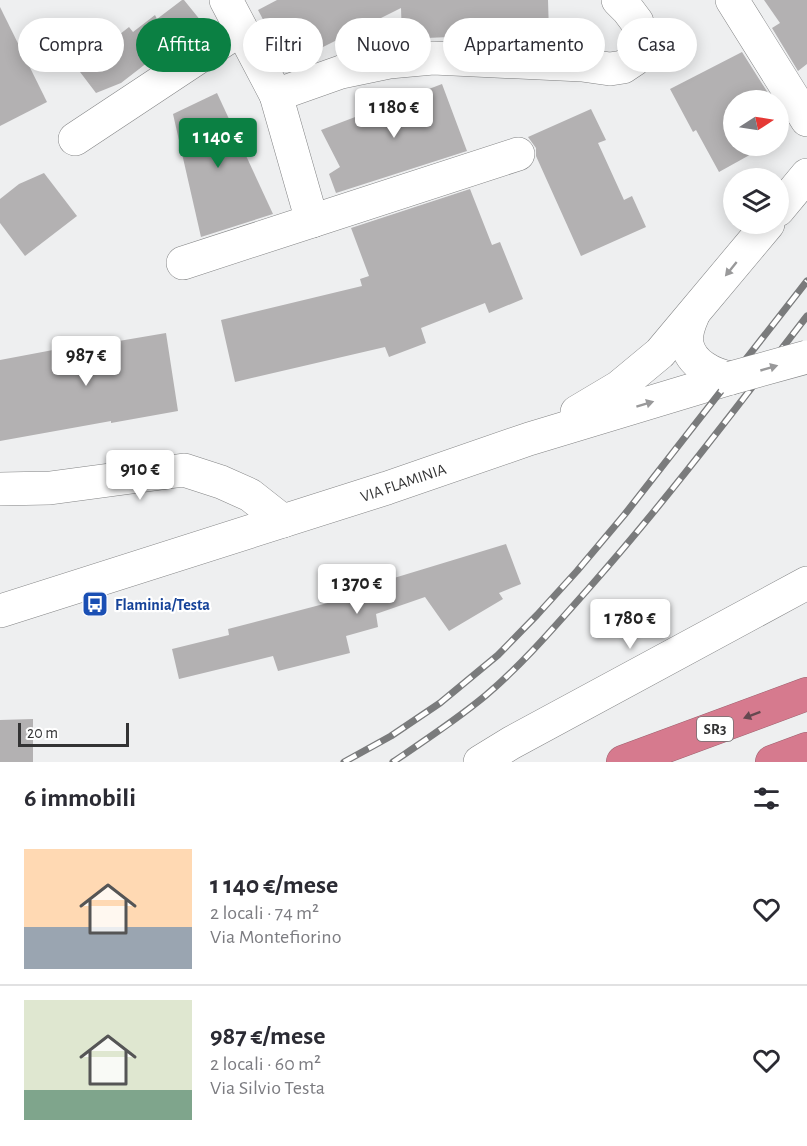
<!DOCTYPE html>
<html lang="it">
<head>
<meta charset="utf-8">
<style>
	:root { --surface:#fff; --page:#f7f7f7; --text:#2b2b33; --muted:#7c7c81; --line:#e1e1e2; --accent:#0b8043 }
	body { margin:0; font-family:"Alegreya Sans",sans-serif; background:var(--page); color:var(--text); height:100vh; display:flex; flex-direction:column; font-size:22px; white-space:nowrap }
	* { box-sizing:border-box; margin:0 }
	p { font-size:20px; color:var(--muted) }
	.icon { flex:none; width:33px; height:33px; fill:none; stroke:currentColor; stroke-width:2; stroke-linecap:round; stroke-linejoin:round }
	.map { position:relative; height:762px; overflow:hidden }
	.side { display:flex; flex-direction:column; background:var(--surface); flex:1 }
	.side>* { flex:none }
	.hud { position:absolute; left:18px; top:18px; width:771px; height:54px; display:flex; gap:12px }
	.needle { width:39px; rotate:78deg }
	.tools { position:absolute; left:723px; top:90px; display:grid; gap:12px }
	.tools a { display:grid; place-items:center; width:66px; height:66px; border-radius:50%; background:var(--surface); box-shadow:0 3px 15px #0003; font-size:30px }
	.scale { position:absolute; left:18px; bottom:15px; width:111px; box-sizing:border-box; padding-left:6px; border:3px solid #333334; border-top:0; font-size:16px; line-height:21px; white-space:nowrap; color:#333334; -webkit-text-stroke:4px #fff; paint-order:stroke }
	.price { position:absolute; translate:-50% -51px; padding:0 14px; border-radius:6px; background:#fff; color:#222; font-size:20px; line-height:39px; filter:drop-shadow(0 2px 3px #0008) }
	.price::after { content:''; position:absolute; left:50%; top:36px; width:18px; height:14px; margin-left:-9px; background:inherit; clip-path:polygon(0 0,100% 0,50% 100%) }
	.price.current { background:var(--accent); color:#fff }
	ul { padding:0; list-style:none }
	li { display:flex; align-items:center; gap:18px; height:150px; padding:0 24px }
	li+li { border-top:2px solid var(--line) }
	li span { display:grid; place-items:center; flex:none; width:168px; height:120px; border-radius:0px; color:#555 }
	li>.icon { margin-inline-start:auto }
	span .icon { width:72px; height:72px; fill:#fffc; stroke-width:1 }
	li b { font-size:26px }
	h2 { display:flex; justify-content:space-between; align-items:center; height:72px; padding:0 24px; font-size:26px }
	.chip { padding:0 21px; border-radius:27px; background:var(--surface); box-shadow:0 3px 15px #0003; font-size:21px; line-height:54px }
	.chip.current { background:var(--accent); color:#fff }
	.map>svg:first-child { display:block }
	.building { fill:#b3b1b2 }
	.lines { fill:none; stroke-linecap:round; stroke-linejoin:round }
	.minor-casing { stroke:#838485; stroke-width:34 }
	.highway-casing { stroke:#9d616e; stroke-width:34 }
	.minor { stroke:#fff; stroke-width:33 }
	.highway { stroke:#d67a8e; stroke-width:33 }
	.rail-casing { stroke:#7a7b7c; stroke-width:7 }
	.rail { stroke:#fff; stroke-width:4.5; stroke-dasharray:14; stroke-linecap:butt }
	.minor-bridge-casing { stroke:#838485; stroke-width:34; stroke-linecap:butt }
	.minor-bridge { stroke:#fff; stroke-width:33 }
	.oneway { fill:#99999a }
	.oneway2 { fill:#64484f }
	.labels { text-anchor:middle; stroke-width:4.5; stroke-linejoin:round; paint-order:stroke }
	.shield { fill:#fff; stroke:#707071; stroke-width:1.5 }
	.shield-label { font-size:15px; font-weight:bold; fill:#333334 }
	.street-label { font-size:16px; fill:#333334; stroke:#fff }
	.transit-label { font-size:16px; font-weight:bold; fill:#164399; stroke:#fff; text-anchor:start }
</style>
</head>
<body>
<div class="map">
<svg width="807" height="762" viewBox="0 0 807 762">
	<rect width="100%" height="100%" fill="#eeeff0"/>
	<!-- building -->
	<g class="building">
		<path d="M182 0H184L201 21 121 83 96 93 77 68 129 27 133 32 155 15 157 19Z"/>
		<path d="M277 0H548L549 33 402 39 401 8 287 65 258 10Z"/>
		<path d="M764 0H807V64L798 71 772 28 780 23Z"/>
		<path d="M0 7 47 102 0 126Z"/>
		<path d="M742 52 768 93 760 97 762 100H734V146H766L719 172 696 130 693 132 670 89Z"/>
		<path d="M442 84 467 151 336 193 329 174 340 167 321 130Z"/>
		<path d="M217 93 273 214 201 237 173 114Z"/>
		<path d="M591 109 606 140 598 143 624 200 632 196 646 227 581 256 536 156V148L528 137Z"/>
		<path d="M44 173 77 216 25 256 0 223V199L19 184Z"/>
		<path d="M470 189 492 245 500 242 523 299 489 313 485 303 421 328 426 343 389 357 385 347 235 382 221 320 362 286 360 279 369 276 351 228Z"/>
		<path d="M166 333 178 411 111 423V421L0 441V360L53 350 54 352Z"/>
		<path d="M506 544 521 584 499 593 503 599 449 631 425 597 376 614 378 627 346 636 350 653 278 671 273 656 179 679 172 649 229 635 228 629 339 600 338 595Z"/>
		<path d="M33 719V762H0V720Z"/>
	</g>
	<g class="lines">
		<!-- minor casing -->
		<g class="minor-casing">
			<g id="minor">
				<path d="M732 0 807 120"/>
				<path d="M276 95 341 72 389 62 433 58 582 65 610 69 623 67 635 59 640 48V36L637 22 628 10 618 0"/>
				<path d="M75 139 241 29"/>
				<path d="M778 210 807 175"/>
				<path d="M312 221 518 154"/>
				<path d="M183 263 312 221 276 95 226 0"/>
				<path d="M693 315C689 324 685 334 687 344 691 364 713 375 731 378"/>
				<path d="M577 412 619 387 660 353 768 224"/>
				<path d="M0 489 50 488 184 470 221 482 250 495 283 521"/>
				<path d="M0 611 387 488 529 439 731 378"/>
				<path d="M480 762 511 743 807 583"/>
			</g>
		</g>
		<!-- highway casing -->
		<g class="highway-casing">
			<g id="highway">
				<path d="M623 762 807 694"/>
				<path d="M772 762 807 749"/>
			</g>
		</g>
		<!-- minor -->
		<use href="#minor" class="minor"/>
		<!-- highway -->
		<use href="#highway" class="highway"/>
		<!-- rail casing -->
		<g class="rail-casing">
			<g id="rail">
				<path d="M344 762 391 736 440 703 498 655 537 615 577 571 625 514 807 281"/>
				<path d="M393 762C424 741 456 720 485 696 523 664 556 625 589 588 666 501 736 408 807 316"/>
			</g>
		</g>
		<!-- rail -->
		<use href="#rail" class="rail"/>
		<!-- minor-bridge casing -->
		<g class="minor-bridge-casing">
			<path id="minor-bridge" d="M731 378 807 357"/>
		</g>
		<!-- minor-bridge -->
		<use href="#minor-bridge" class="minor-bridge"/>
	</g>
	<!-- one-way arrows -->
	<defs><path id="oneway-solid" d="M-6-.8H1V-3.2L6.5 0L1 3.2V.8H-6Z" transform="scale(1.5)"/></defs>
	<g class="oneway">
		<use href="#oneway-solid" transform="translate(731 269) rotate(129)"/>
		<use href="#oneway-solid" transform="translate(769 368) rotate(-16)"/>
		<use href="#oneway-solid" transform="translate(645 404) rotate(-17)"/>
	</g>
	<use class="oneway2" href="#oneway-solid" transform="translate(752 715) rotate(159)"/>
	<!-- icons -->
	<defs>
		<g id="bus-square" transform="scale(1.35)"><rect x="-9" y="-9" width="18" height="18" rx="4" fill="#1a4fb4" stroke="#fff"/><path d="M-5-6H5V4H4V6H2V4H-2V6H-4V4H-5ZM-3.5-4V0h7V-4ZM-3.5 1.2v1.5H-2V1.2ZM2 1.2v1.5H3.5V1.2Z" fill="#fff"/></g>
	</defs>
	<g fill-rule="evenodd">
		<use href="#bus-square" x="95" y="604"/>
	</g>
	<g class="labels">
		<!-- shield labels -->
		<rect class="shield" x="697" y="717" width="36" height="24" rx="4.5"/>
		<g class="shield-label">
			<text x="715" y="734">SR3</text>
		</g>
		<!-- street labels -->
		<g class="street-label">
			<text transform="translate(403 482) rotate(-19)" y="6">VIA FLAMINIA</text>
		</g>
		<!-- transit labels -->
		<g class="transit-label">
			<text x="115" y="610">Flaminia/Testa</text>
		</g>
	</g>
</svg>
<div class="tools">
<a><svg class="needle" viewBox="-14 -14 28 28"><path d="M0-13l5 13h-10z" fill="#e53935"/><path d="M0 13l5-13h-10z" fill="#7c7c81"/></svg></a>
<a><svg class="icon" aria-label="layers" viewBox="0 0 24 24"><path d="M12 4l9 5-9 5-9-5zM3 14l9 5 9-5"/></svg></a>
</div>
<div class="scale">20 m</div>
<b class="price" style="left:394px;top:139px">1 180 €</b>
<b class="price current" style="left:218px;top:169px">1 140 €</b>
<b class="price" style="left:86px;top:387px">987 €</b>
<b class="price" style="left:140px;top:501px">910 €</b>
<b class="price" style="left:357px;top:615px">1 370 €</b>
<b class="price" style="left:630px;top:650px">1 780 €</b>
<div class="hud">
<a class="chip">Compra</a>
<a class="chip current">Affitta</a>
<a class="chip">Filtri</a>
<a class="chip">Nuovo</a>
<a class="chip">Appartamento</a>
<a class="chip">Casa</a>
</div>
</div>
<section class="side">
<h2>6 immobili<svg class="icon" aria-label="filters" viewBox="0 0 24 24"><path d="M4 7h16M4 17h16"/><circle cx="9" cy="7" r="2"/><circle cx="15" cy="17" r="2"/></svg></h2>
<ul>
<li><span style="background:linear-gradient(#ffd9b3 65%,#9aa5b1 0)"><svg class="icon" aria-label="home" viewBox="0 0 24 24"><path d="M3 11l9-7 9 7M6 9v11h12V9"/></svg></span><div><b>1 140 €/mese</b><p>2 locali · 74 m²</p><p>Via Montefiorino</p></div><svg class="icon" aria-label="heart" viewBox="0 0 24 24"><path d="M12 20l-8-8c-3-5 5-10 8-4 3-6 11-1 8 4z"/></svg></li>
<li><span style="background:linear-gradient(#dfe7d0 75%,#7fa58c 0)"><svg class="icon" aria-label="home" viewBox="0 0 24 24"><path d="M3 11l9-7 9 7M6 9v11h12V9"/></svg></span><div><b>987 €/mese</b><p>2 locali · 60 m²</p><p>Via Silvio Testa</p></div><svg class="icon" aria-label="heart" viewBox="0 0 24 24"><path d="M12 20l-8-8c-3-5 5-10 8-4 3-6 11-1 8 4z"/></svg></li>
</ul>
</section>
</body>
</html>
